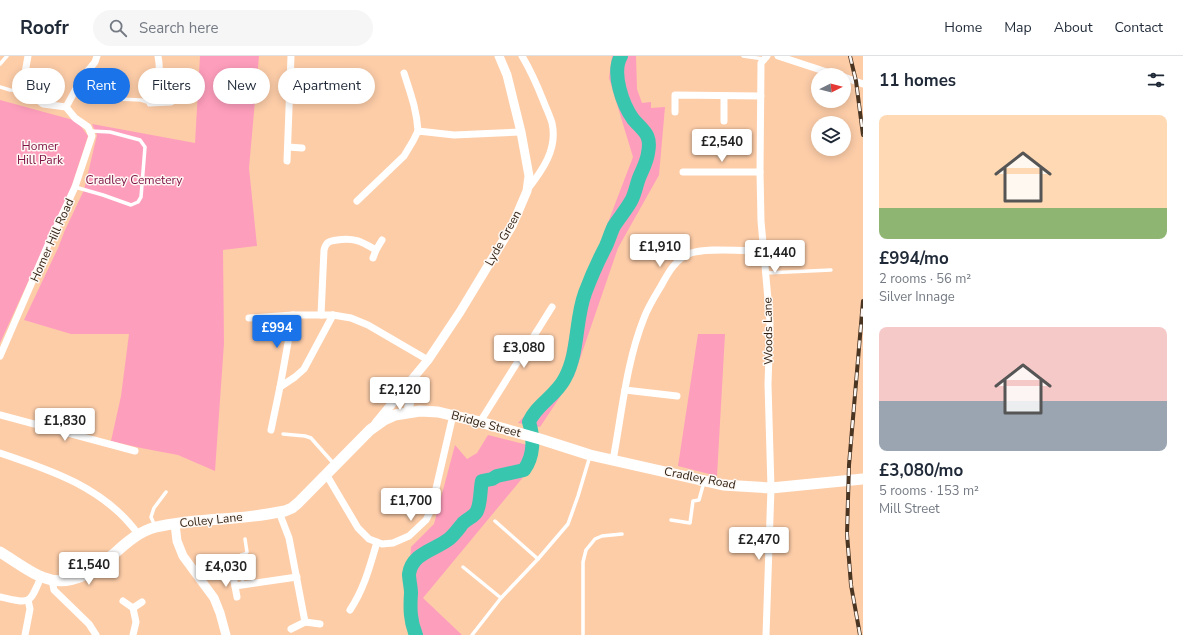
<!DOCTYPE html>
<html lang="en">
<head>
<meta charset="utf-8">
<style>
	:root { --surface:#fff; --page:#f6f6f7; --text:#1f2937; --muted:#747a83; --line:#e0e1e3; --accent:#1a73e8 }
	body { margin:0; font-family:"Nunito Sans",sans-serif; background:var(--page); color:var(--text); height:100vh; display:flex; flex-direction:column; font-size:15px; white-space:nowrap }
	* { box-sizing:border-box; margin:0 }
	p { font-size:13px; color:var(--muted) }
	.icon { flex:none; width:22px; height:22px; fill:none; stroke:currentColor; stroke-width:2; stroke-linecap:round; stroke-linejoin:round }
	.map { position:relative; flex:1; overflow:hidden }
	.drawer { display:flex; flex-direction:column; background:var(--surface); width:320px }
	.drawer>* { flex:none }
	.guide { position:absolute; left:12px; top:12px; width:380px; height:36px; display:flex; gap:8px }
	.needle { width:26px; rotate:84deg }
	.buttons { position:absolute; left:811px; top:12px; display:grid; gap:8px }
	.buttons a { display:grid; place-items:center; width:40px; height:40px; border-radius:50%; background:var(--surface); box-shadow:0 2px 10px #0003; font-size:20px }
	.price { position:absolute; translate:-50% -34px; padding:0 9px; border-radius:4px; background:#fff; color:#222; font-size:13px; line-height:26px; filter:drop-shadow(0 1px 2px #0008) }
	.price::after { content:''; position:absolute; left:50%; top:24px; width:12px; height:9px; margin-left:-6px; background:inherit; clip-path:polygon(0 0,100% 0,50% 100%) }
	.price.active { background:var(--accent); color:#fff }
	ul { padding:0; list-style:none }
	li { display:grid; align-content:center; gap:8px; height:212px; padding:0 16px }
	li span { display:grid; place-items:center; height:124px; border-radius:8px; color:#555 }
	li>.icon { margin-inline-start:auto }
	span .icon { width:72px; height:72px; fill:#fffc; stroke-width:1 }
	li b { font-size:17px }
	h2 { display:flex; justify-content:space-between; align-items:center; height:48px; padding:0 16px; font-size:17px }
	.pill { padding:0 14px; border-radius:18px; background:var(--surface); box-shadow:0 2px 10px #0003; font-size:14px; line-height:36px }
	.pill.active { background:var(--accent); color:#fff }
	header { display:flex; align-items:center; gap:24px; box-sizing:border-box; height:56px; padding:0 20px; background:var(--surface); border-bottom:1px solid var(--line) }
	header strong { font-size:19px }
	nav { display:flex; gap:22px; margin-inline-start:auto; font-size:14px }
	.search { width:280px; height:36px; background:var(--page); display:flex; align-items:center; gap:10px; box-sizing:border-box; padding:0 14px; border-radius:22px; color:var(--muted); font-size:15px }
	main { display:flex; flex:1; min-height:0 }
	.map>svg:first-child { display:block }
	.green { fill:#fe9ebd }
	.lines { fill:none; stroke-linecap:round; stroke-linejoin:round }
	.river { stroke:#39c6af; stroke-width:14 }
	.service { stroke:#fff; stroke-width:3.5 }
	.minor { stroke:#fff; stroke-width:7 }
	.tertiary { stroke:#fff; stroke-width:9 }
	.secondary { stroke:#fff; stroke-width:11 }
	.rail-casing { stroke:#4a3523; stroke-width:4 }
	.rail { stroke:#fdf8f4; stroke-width:2.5; stroke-dasharray:8; stroke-linecap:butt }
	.labels { text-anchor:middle; stroke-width:3; stroke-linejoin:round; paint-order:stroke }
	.park-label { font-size:12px; fill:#7e1143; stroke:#fdf8f4 }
	.street-label { font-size:12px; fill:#2f1e0f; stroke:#fdf8f4 }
</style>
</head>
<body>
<header>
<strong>Roofr</strong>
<div class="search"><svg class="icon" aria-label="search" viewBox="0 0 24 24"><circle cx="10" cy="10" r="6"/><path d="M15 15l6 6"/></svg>Search here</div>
<nav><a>Home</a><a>Map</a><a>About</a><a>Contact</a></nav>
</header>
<main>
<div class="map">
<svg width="863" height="579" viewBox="0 0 863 579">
	<rect width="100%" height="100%" fill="#fdcda8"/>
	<!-- green -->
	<g class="green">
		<path d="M200 0H259L249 112 257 190 223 194 224 287 215 415 178 399 141 392 111 385 121 340 129 278H71L24 264 58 192 65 174 84 134 97 79 92 68 195 87Z"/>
		<path d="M612 0H636L637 33 642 47 651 46V52L665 51 659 119 618 192 574 320 540 371 518 367 563 318 572 266 581 237 633 101 609 22Z"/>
		<path d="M0 44 77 65 88 80 71 132 0 287Z"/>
		<path d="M698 278H725L717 420 678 410Z"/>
		<path d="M488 379 539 392 534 408 423 542 462 579H416L411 564 409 518 411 491 434 468 455 389 467 403 477 397Z"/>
	</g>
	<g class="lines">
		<!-- river -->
		<path class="river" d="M416 579C410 565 410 552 411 537 411 531 409 524 409 518 412 497 435 494 449 483 455 478 459 472 463 467 468 462 474 461 477 455 481 446 480 434 482 425L492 423 497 420 524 414C534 400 534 382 529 366 536 349 557 339 565 322 579 296 575 264 585 237 591 221 598 205 606 190 609 183 611 176 614 170 619 162 626 154 631 145 635 138 636 130 639 122 642 114 647 106 648 97 652 78 643 75 633 63 623 49 611 17 621 0"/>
		<!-- service -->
		<g class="service">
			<path d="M743 0 764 3"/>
			<path d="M0 8 7 0"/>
			<path d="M0 31 10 34 31 35"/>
			<path d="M118 43 141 44 150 47"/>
			<path d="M75 131 103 139 131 149 138 146 141 141 145 91 140 84 110 76 91 75"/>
			<path d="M766 217 831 214"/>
			<path d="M283 378 305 380 311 382 334 408"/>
			<path d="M671 464 690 467 693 445 699 444 704 426"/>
			<path d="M495 465 538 503"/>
			<path d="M155 470 151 461 154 452 166 436"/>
			<path d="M463 511 501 542"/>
			<path d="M243 528 239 501 241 499 245 498 247 496 245 483"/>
			<path d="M472 579 501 542 538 503 568 468 578 440 590 400"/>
			<path d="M583 579V506L586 494 595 483 602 480 622 478"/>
		</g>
		<!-- minor -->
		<g class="minor">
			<path d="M28 0 25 17 34 41 43 48 66 51"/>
			<path d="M158 0 159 7 161 46"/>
			<path d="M522 0C531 15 537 29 543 44 546 52 550 60 552 67 558 93 542 115 527 134"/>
			<path d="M778 0 836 19"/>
			<path d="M404 17C410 36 417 54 418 75"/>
			<path d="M844 21 863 28"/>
			<path d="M150 47 171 46"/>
			<path d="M66 51 82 22 95 6 97 0"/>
			<path d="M675 56V39L761 40"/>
			<path d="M724 65V40"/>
			<path d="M288 91 302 92"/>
			<path d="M287 105 291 0"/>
			<path d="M683 116H760"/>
			<path d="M357 145 404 100 413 85 418 75 454 79 521 76"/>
			<path d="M373 202 376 194"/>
			<path d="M321 259 324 194C326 186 329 185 337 184 354 181 362 186 376 194L382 184"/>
			<path d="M249 262 293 259H333L351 262 368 269 428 304"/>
			<path d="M0 300 48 189 75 131 92 80 88 71 75 62 66 51"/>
			<path d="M280 331 293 259"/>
			<path d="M625 334 677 340"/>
			<path d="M0 359 135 395"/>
			<path d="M480 366 552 251"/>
			<path d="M271 374 280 331 295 321 304 313 333 259"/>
			<path d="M0 397C51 414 105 432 138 478"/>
			<path d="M613 404C622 357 626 307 644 262 648 251 655 240 661 230 668 217 676 202 691 197 711 191 741 196 763 194"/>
			<path d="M326 418 358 472 369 483 382 488 393 487 409 480 426 464 431 454 453 359"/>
			<path d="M279 456 289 482 305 566 291 573"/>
			<path d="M233 520 237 541"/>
			<path d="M52 524 54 534 89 568 96 579"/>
			<path d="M235 530 297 521"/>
			<path d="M0 541C30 547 29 550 41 521"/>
			<path d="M123 545 133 552 136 566 133 579"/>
			<path d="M133 552 142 546"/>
			<path d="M350 554C364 533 370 510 377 486"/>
			<path d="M305 566 320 568"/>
			<path d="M25 579 30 553 28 544"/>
			<path d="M766 579 771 432 768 328 770 266 761 165 760 116 761 7 767 0"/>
		</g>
		<!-- tertiary -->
		<g class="tertiary">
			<path d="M408 356 413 324"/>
			<path d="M376 367 428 304 460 256 512 170 527 135 529 120 521 76 507 19 499 0"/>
			<path d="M175 468 177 485 183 500 214 542 220 557 226 579"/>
		</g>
		<!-- secondary -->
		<path class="secondary" d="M0 496C12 503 29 516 42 521 71 533 94 515 115 497 127 486 140 475 156 471 182 465 208 464 234 462 251 461 269 458 285 455L292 452 298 447 370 374 384 364 395 359 420 355 438 356 480 366 540 383 590 399 723 429 771 432 863 423"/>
		<!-- rail casing -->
		<g class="rail-casing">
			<g id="rail">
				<path d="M850 0 856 25 863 79"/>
				<path d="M860 579 851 529 847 478 849 409 863 245"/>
			</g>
		</g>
		<!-- rail -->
		<use href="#rail" class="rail"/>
	</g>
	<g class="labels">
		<!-- park labels -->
		<g class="park-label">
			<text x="40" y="94">Homer<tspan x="40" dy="14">Hill Park</tspan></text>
			<text x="134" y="128">Cradley Cemetery</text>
		</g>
		<!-- street labels -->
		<g class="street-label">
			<text transform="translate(503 182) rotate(-61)" y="4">Lyde Green</text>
			<text transform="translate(52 184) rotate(-66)" y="4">Homer Hill Road</text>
			<text transform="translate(768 275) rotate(-91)" y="4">Woods Lane</text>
			<text transform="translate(486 368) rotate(15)" y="4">Bridge Street</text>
			<text transform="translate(700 422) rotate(11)" y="4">Cradley Road</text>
			<text transform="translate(211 464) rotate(-6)" y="4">Colley Lane</text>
		</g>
	</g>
</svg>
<div class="buttons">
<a><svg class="needle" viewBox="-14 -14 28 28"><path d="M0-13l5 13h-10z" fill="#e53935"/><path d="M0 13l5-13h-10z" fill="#747a83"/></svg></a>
<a><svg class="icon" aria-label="layers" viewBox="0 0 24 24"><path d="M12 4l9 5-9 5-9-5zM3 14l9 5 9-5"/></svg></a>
</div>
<b class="price" style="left:722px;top:107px">£2,540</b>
<b class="price" style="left:660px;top:212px">£1,910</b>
<b class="price" style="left:775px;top:218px">£1,440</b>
<b class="price active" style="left:277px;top:293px">£994</b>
<b class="price" style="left:524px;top:313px">£3,080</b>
<b class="price" style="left:400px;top:355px">£2,120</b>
<b class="price" style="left:65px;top:386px">£1,830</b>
<b class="price" style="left:411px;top:466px">£1,700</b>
<b class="price" style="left:759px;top:505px">£2,470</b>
<b class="price" style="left:89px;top:530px">£1,540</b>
<b class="price" style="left:226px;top:532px">£4,030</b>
<div class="guide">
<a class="pill">Buy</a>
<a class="pill active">Rent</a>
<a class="pill">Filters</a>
<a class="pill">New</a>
<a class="pill">Apartment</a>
</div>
</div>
<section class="drawer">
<h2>11 homes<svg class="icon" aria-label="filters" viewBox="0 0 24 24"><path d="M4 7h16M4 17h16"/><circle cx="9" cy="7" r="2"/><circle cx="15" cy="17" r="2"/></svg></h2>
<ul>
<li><span style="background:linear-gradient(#ffd9b3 75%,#8fb573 0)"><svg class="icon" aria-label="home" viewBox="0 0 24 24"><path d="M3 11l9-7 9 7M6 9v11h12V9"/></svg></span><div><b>£994/mo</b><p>2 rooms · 56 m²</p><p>Silver Innage</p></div></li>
<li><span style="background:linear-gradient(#f6c9c9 60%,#9aa5b1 0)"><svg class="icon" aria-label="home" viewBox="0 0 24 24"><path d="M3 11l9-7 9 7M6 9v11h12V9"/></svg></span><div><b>£3,080/mo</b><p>5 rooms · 153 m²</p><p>Mill Street</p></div></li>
</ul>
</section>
</main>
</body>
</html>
